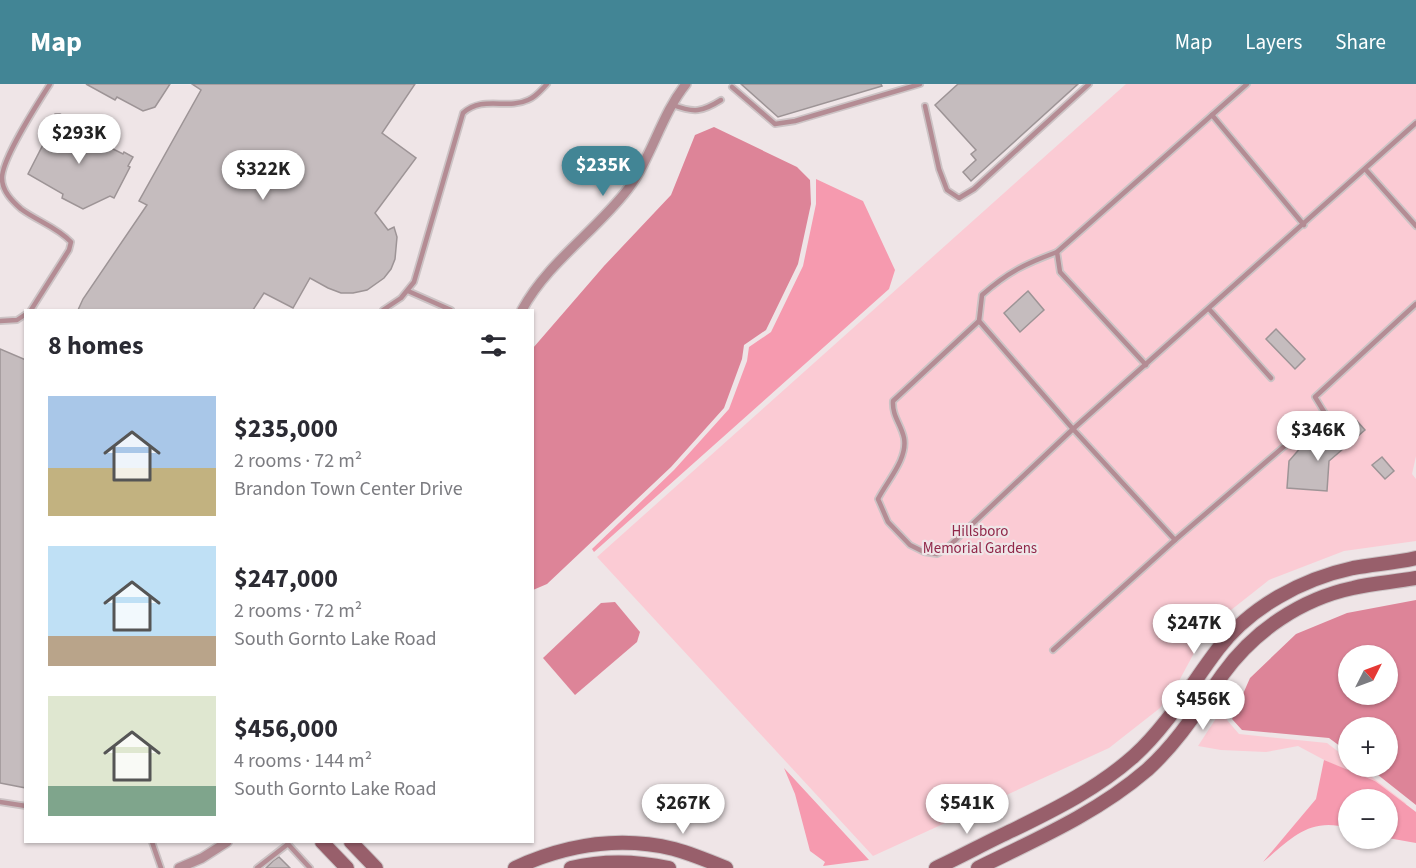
<!DOCTYPE html>
<html lang="en">
<head>
<meta charset="utf-8">
<style>
	:root { --surface:#fff; --page:#f2f2f3; --text:#2b2b33; --muted:#7c7c81; --accent:#428595 }
	body { margin:0; font-family:"Source Sans 3",sans-serif; background:var(--page); color:var(--text); height:100vh; display:flex; flex-direction:column; font-size:22px; white-space:nowrap }
	* { box-sizing:border-box; margin:0 }
	p { font-size:20px; color:var(--muted) }
	.icon { flex:none; width:33px; height:33px; fill:none; stroke:currentColor; stroke-width:2; stroke-linecap:round; stroke-linejoin:round }
	.map { position:relative; flex:1; overflow:hidden }
	.panel { position:absolute; left:24px; top:225px; width:510px; height:534px; display:flex; flex-direction:column; background:var(--surface); border-radius:0px; box-shadow:0 2px 4px #0004 }
	.panel>* { flex:none }
	.needle { width:39px; rotate:48deg }
	.buttons { position:absolute; left:1338px; top:561px; display:grid; gap:12px }
	.buttons a { display:grid; place-items:center; width:60px; height:60px; border-radius:50%; background:var(--surface); box-shadow:0 2px 4px #0004; font-size:30px }
	.price { position:absolute; translate:-50% -51px; padding:0 14px; border-radius:21px; background:#fff; color:#222; font-size:20px; line-height:39px; filter:drop-shadow(0 2px 3px #0008) }
	.price::after { content:''; position:absolute; left:50%; top:36px; width:18px; height:14px; margin-left:-9px; background:inherit; clip-path:polygon(0 0,100% 0,50% 100%) }
	.price.active { background:var(--accent); color:#fff }
	ul { padding:0; list-style:none }
	li { display:flex; align-items:center; gap:18px; height:150px; padding:0 24px }
	li span { display:grid; place-items:center; flex:none; width:168px; height:120px; border-radius:0px; color:#555 }
	li>.icon { margin-inline-start:auto }
	span .icon { width:72px; height:72px; fill:#fffc; stroke-width:1 }
	li b { font-size:26px }
	h2 { display:flex; justify-content:space-between; align-items:center; height:72px; padding:0 24px; font-size:26px }
	header { display:flex; align-items:center; gap:36px; box-sizing:border-box; height:84px; padding:0 30px; background:var(--accent); color:#fff }
	header strong { font-size:28px }
	nav { display:flex; gap:33px; margin-inline-start:auto; font-size:21px }
	.map>svg:first-child { display:block }
	.green { fill:#fbcbd4 }
	.forest { fill:#f69aaf }
	.water { fill:#dd8498; fill-rule:evenodd }
	.building { fill:#c5bcbe; stroke:#9d9496; stroke-width:1.5 }
	.lines { fill:none; stroke-linecap:round; stroke-linejoin:round }
	.lane-casing { stroke:#ccc3c5; stroke-width:8 }
	.street-casing { stroke:#ccc3c5; stroke-width:12 }
	.secondary-casing { stroke:#ccc3c5; stroke-width:16 }
	.lane { stroke:#b48c94; stroke-width:4.5 }
	.street { stroke:#b48c94; stroke-width:9 }
	.secondary { stroke:#985f6b; stroke-width:14 }
	.labels { text-anchor:middle; stroke-width:4.5; stroke-linejoin:round; paint-order:stroke }
	.park-label { font-size:15px; fill:#902749; stroke:#efe5e7 }
</style>
</head>
<body>
<header>
<strong>Map</strong>
<nav><a>Map</a><a>Layers</a><a>Share</a></nav>
</header>
<div class="map">
<svg width="1416" height="784" viewBox="0 0 1416 784">
	<rect width="100%" height="100%" fill="#efe5e7"/>
	<!-- green -->
	<g class="green">
		<path d="M1126 0H1416V372L1412 390 1416 395V457L1344 467 1269 496 1207 545 1180 595 1160 624 1109 664 873 772 597 473Z"/>
		<path d="M1239 606 1227 636 1239 650 1327 659 1348 675V682L1359 683 1407 720 1401 719 1375 697 1328 678 1298 662 1266 668 1221 666 1198 662 1224 622Z"/>
	</g>
	<!-- forest -->
	<g class="forest">
		<path d="M816 95 863 117 895 186 889 205 594 468 592 465 674 386 729 325 747 277 749 263 771 248 803 182 816 120Z"/>
		<path d="M1324 676 1375 697 1416 728V759L1388 754V716H1348V744C1309 733 1291 755 1263 778L1316 715Z"/>
		<path d="M784 684 869 776 823 782 825 778 810 767 795 710Z"/>
	</g>
	<!-- water -->
	<g class="water">
		<path d="M714 43 797 83 810 96 811 120 798 180 766 246 744 261 742 275 724 324 671 383 547 500 533 506V264L604 182 671 111 695 51Z"/>
		<path d="M1416 516V721L1368 683 1388 682V644H1348V668L1329 654 1242 646 1232 635 1250 594 1296 550 1347 529ZM1348 572H1388V610H1348Z"/>
		<path d="M615 518 640 548 637 558 575 611 543 574 601 519Z"/>
	</g>
	<!-- building -->
	<g class="building">
		<path d="M86 0H170L155 23 143 27 117 13 115 16Z"/>
		<path d="M192 0H415L382 49 416 74 375 129 388 146 394 143 397 153 395 175 391 185 384 194 367 206 353 209H341L328 204 310 194 293 224 264 209 253 226H78L83 215 147 121 139 117 201 6Z"/>
		<path d="M741 0H881L882 2 778 33Z"/>
		<path d="M958 0H1078L971 97 963 88 976 76 971 70 976 66 935 21Z"/>
		<path d="M55 30H60L66 33 67 39 84 47 87 41 96 46 93 53 95 56 123 70 124 68 133 73 128 82 130 83 114 114 110 112 83 125 62 114 63 110 28 90 52 43 51 36Z"/>
		<path d="M1028 207 1044 226 1020 248 1004 229Z"/>
		<path d="M1276 245 1305 275 1295 285 1266 255Z"/>
		<path d="M0 265 26 276V704L0 699Z"/>
		<path d="M1357 337 1365 346 1329 377 1327 407 1287 404 1289 377 1302 362 1316 364 1320 369Z"/>
		<path d="M1382 373 1394 387 1385 395 1372 381Z"/>
		<path d="M279 773 290 784H266L273 777Z"/>
	</g>
	<g class="lines">
		<!-- lane casing -->
		<g class="lane-casing">
			<g id="lane">
				<path d="M732 3 775 40 795 37 920 0"/>
				<path d="M673 21C694 29 702 28 721 16"/>
				<path d="M925 22 939 85 947 106 959 114 974 105 1089 0"/>
				<path d="M1212 31 1304 141"/>
				<path d="M1366 86 1416 142"/>
				<path d="M1057 168 1060 188 1146 281"/>
				<path d="M408 207 451 226"/>
				<path d="M1209 225 1271 294"/>
				<path d="M31 226 69 166 71 158C57 143 37 137 21 125 12 117 2 107 2 94 2 74 38 19 50 0"/>
				<path d="M383 226 401 214 414 198 463 29C483 11 507 26 528 16 536 13 541 6 547 0"/>
				<path d="M0 237 17 236 26 230"/>
				<path d="M979 237 893 317C892 332 901 340 904 354 908 375 887 397 878 415L888 438 910 461 924 468 937 470 946 465 1073 345 1416 39"/>
				<path d="M1175 456 1073 345 979 237 982 211C1008 188 1025 180 1057 168L1247 0"/>
				<path d="M1053 566 1175 456 1302 347 1326 344V331L1315 313 1416 220"/>
				<path d="M0 718 26 722"/>
				<path d="M152 758 161 784"/>
				<path d="M257 784 288 760 310 784"/>
			</g>
		</g>
		<!-- street casing -->
		<g class="street-casing">
			<g id="street">
				<path d="M522 226C548 178 595 148 628 105 652 73 661 31 686 0"/>
				<path d="M179 784 202 774 227 758"/>
			</g>
		</g>
		<!-- secondary casing -->
		<g class="secondary-casing">
			<g id="secondary">
				<path d="M322 758 347 784"/>
				<path d="M351 758 376 784"/>
				<path d="M515 784C565 761 620 752 674 765 692 770 709 777 726 784"/>
				<path d="M571 784C604 776 636 777 669 784"/>
				<path d="M936 784C962 772 987 758 1013 746 1056 725 1098 704 1134 672 1168 641 1190 602 1218 565 1250 523 1302 495 1353 484 1374 480 1395 479 1416 474"/>
				<path d="M978 784C1037 755 1097 729 1147 686 1178 658 1199 624 1223 590 1254 547 1301 515 1353 504 1374 499 1395 498 1416 494"/>
			</g>
		</g>
		<!-- lane -->
		<use href="#lane" class="lane"/>
		<!-- street -->
		<use href="#street" class="street"/>
		<!-- secondary -->
		<use href="#secondary" class="secondary"/>
	</g>
	<g class="labels">
		<!-- park labels -->
		<g class="park-label">
			<text x="980" y="452">Hillsboro<tspan x="980" dy="17">Memorial Gardens</tspan></text>
		</g>
	</g>
</svg>
<div class="buttons">
<a><svg class="needle" viewBox="-14 -14 28 28"><path d="M0-13l5 13h-10z" fill="#e53935"/><path d="M0 13l5-13h-10z" fill="#7c7c81"/></svg></a>
<a>+</a>
<a>−</a>
</div>
<b class="price" style="left:79px;top:81px">$293K</b>
<b class="price active" style="left:603px;top:113px">$235K</b>
<b class="price" style="left:263px;top:117px">$322K</b>
<b class="price" style="left:1318px;top:378px">$346K</b>
<b class="price" style="left:1194px;top:571px">$247K</b>
<b class="price" style="left:1203px;top:647px">$456K</b>
<b class="price" style="left:683px;top:751px">$267K</b>
<b class="price" style="left:967px;top:751px">$541K</b>
<section class="panel">
<h2>8 homes<svg class="icon" aria-label="filters" viewBox="0 0 24 24"><path d="M4 7h16M4 17h16"/><circle cx="9" cy="7" r="2"/><circle cx="15" cy="17" r="2"/></svg></h2>
<ul>
<li><span style="background:linear-gradient(#a9c7e8 60%,#c2b280 0)"><svg class="icon" aria-label="home" viewBox="0 0 24 24"><path d="M3 11l9-7 9 7M6 9v11h12V9"/></svg></span><div><b>$235,000</b><p>2 rooms · 72 m²</p><p>Brandon Town Center Drive</p></div></li>
<li><span style="background:linear-gradient(#bfe0f5 75%,#b9a48a 0)"><svg class="icon" aria-label="home" viewBox="0 0 24 24"><path d="M3 11l9-7 9 7M6 9v11h12V9"/></svg></span><div><b>$247,000</b><p>2 rooms · 72 m²</p><p>South Gornto Lake Road</p></div></li>
<li><span style="background:linear-gradient(#dfe7d0 75%,#7fa58c 0)"><svg class="icon" aria-label="home" viewBox="0 0 24 24"><path d="M3 11l9-7 9 7M6 9v11h12V9"/></svg></span><div><b>$456,000</b><p>4 rooms · 144 m²</p><p>South Gornto Lake Road</p></div></li>
</ul>
</section>
</div>
</body>
</html>
